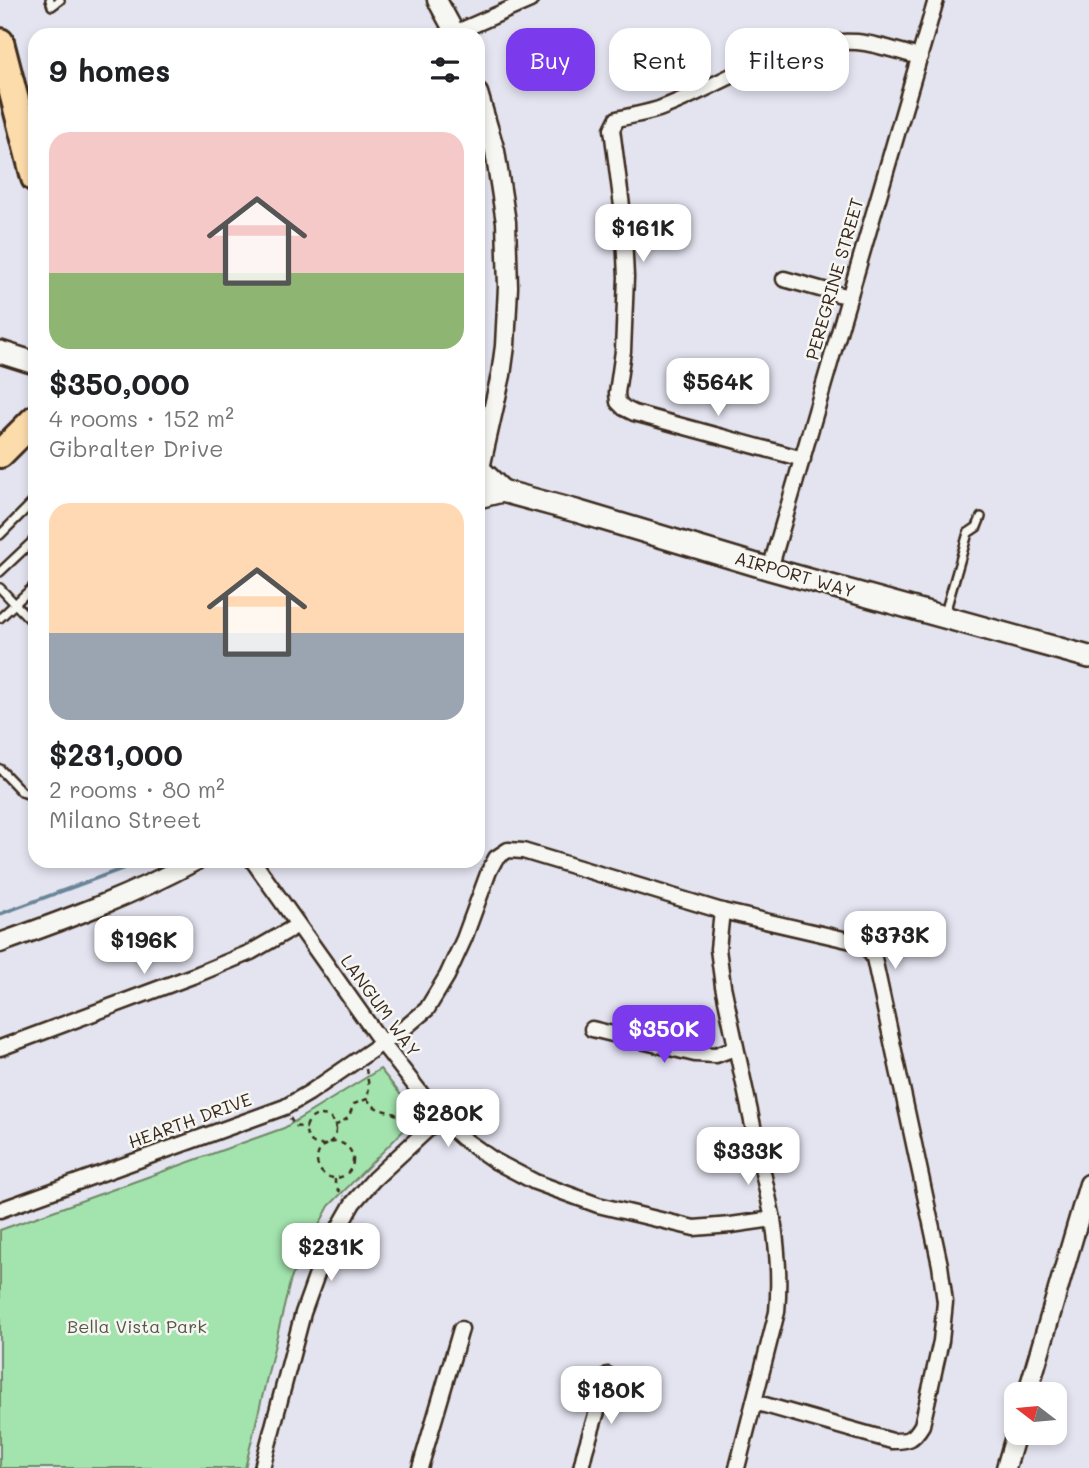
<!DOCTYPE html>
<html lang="en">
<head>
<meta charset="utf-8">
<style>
	:root { --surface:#fff; --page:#f6f6f6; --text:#202124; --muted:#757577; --accent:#7c3aed }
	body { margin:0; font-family:Mali,sans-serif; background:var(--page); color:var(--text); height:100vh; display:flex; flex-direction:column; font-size:26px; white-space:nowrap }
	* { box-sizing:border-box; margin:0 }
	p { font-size:23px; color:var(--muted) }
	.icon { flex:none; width:38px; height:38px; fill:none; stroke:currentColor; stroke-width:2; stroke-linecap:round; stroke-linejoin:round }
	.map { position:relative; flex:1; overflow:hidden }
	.details { position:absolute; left:28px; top:28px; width:457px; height:840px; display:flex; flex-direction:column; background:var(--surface); border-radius:21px; box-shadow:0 4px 10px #0003 }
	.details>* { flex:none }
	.guide { position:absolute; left:506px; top:28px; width:478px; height:63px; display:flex; gap:14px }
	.needle { width:46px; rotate:286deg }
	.tools { position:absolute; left:1004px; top:1382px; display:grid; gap:14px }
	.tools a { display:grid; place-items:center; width:63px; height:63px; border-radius:14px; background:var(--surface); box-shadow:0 4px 10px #0003; font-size:35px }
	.price { position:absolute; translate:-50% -60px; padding:0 16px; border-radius:14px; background:#fff; color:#222; font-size:23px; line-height:46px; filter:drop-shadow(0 2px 4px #0008) }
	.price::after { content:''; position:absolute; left:50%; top:42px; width:21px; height:16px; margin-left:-10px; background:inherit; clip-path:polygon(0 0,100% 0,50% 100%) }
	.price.selected { background:var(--accent); color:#fff }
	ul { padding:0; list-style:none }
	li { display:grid; align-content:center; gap:14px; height:371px; padding:0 21px }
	li span { display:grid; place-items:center; height:217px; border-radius:21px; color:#555 }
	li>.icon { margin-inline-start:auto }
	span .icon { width:126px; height:126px; fill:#fffc; stroke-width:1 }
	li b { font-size:30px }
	h2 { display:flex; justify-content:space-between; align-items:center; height:84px; padding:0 21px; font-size:30px }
	.chip { padding:0 24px; border-radius:21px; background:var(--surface); box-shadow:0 4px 10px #0003; font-size:24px; line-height:63px }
	.chip.selected { background:var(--accent); color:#fff }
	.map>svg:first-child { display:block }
	.green { fill:#a3e4ae; stroke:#6f8766; stroke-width:2 }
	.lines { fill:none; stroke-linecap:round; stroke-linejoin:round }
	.stream { stroke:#6b8598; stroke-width:3.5 }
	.service-casing { stroke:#3b2a1e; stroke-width:12 }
	.minor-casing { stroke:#3b2a1e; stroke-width:19 }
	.tertiary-casing { stroke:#3b2a1e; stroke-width:23 }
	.secondary-casing { stroke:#3b2a1e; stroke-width:26 }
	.motorway-casing { stroke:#3b2a1e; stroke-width:32 }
	.path { stroke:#3b2a1e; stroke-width:2.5; stroke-dasharray:5 5; stroke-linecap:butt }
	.service { stroke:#f6f6f2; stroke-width:7 }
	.minor { stroke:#f6f6f2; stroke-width:14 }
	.tertiary { stroke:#f6f6f2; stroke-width:18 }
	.secondary { stroke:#f6f6f2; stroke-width:21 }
	.motorway { stroke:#fddcac; stroke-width:26 }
	.labels { text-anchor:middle; stroke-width:5; stroke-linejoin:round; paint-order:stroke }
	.street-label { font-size:18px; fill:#3b2a1e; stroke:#f6f6f2 }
	.park-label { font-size:18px; fill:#555842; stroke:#f6f6f2 }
</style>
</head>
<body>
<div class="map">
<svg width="1089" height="1468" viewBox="0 0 1089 1468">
	<rect width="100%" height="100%" fill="#e3e4f0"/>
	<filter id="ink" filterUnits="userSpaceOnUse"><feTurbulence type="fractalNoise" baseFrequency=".0143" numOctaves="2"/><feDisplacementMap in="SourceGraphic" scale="14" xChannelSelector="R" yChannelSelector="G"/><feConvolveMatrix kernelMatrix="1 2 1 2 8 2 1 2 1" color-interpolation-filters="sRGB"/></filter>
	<g filter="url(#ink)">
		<!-- green -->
		<path class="green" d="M380 1069 418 1116 329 1206 291 1278 245 1468H0V1230L284 1128Z"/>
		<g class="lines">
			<!-- stream -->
			<path class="stream" d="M0 914 127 867 135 861"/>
			<!-- service casing -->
			<g class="service-casing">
				<g id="service">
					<path d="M50 0 52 6 60 0"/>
					<path d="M0 535 35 500"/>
					<path d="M0 572 35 539"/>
					<path d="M0 588 35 625"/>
					<path d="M945 613 968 533 977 527 981 517"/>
					<path d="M0 618 35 585"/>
					<path d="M0 769 22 792 33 796 35 795"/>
				</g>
			</g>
			<!-- minor casing -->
			<g class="minor-casing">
				<g id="minor">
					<path d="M455 33 530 0"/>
					<path d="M784 279 849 297"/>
					<path d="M803 459 634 413 624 408 618 402 617 393 623 351 626 277 623 214 612 129 617 119C633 115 650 113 664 107 727 83 786 37 857 42 878 44 900 52 920 57"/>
					<path d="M770 569 936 0"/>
					<path d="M253 861 382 1043 440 1118 462 1138 495 1161 535 1182 598 1205 694 1228 731 1225 773 1219"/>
					<path d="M722 911 718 949 723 986 773 1219C778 1251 780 1280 777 1312L737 1468"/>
					<path d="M592 1029 695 1054 716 1055 735 1048"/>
					<path d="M0 1048 198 974 251 952 298 925"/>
					<path d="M0 1210 285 1107 309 1093 407 1026 427 1009 447 976 464 939 489 871 496 858 508 850 523 851 722 911 865 944 874 958 940 1265 945 1302 941 1341 922 1425C913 1440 909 1441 892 1441L754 1402"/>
					<path d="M262 1468 303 1313 325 1252 353 1203 374 1179 440 1118"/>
					<path d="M420 1468 461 1329"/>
					<path d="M581 1468 585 1451 608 1375"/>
				</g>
			</g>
			<!-- tertiary casing -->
			<g class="tertiary-casing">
				<g id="tertiary">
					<path d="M437 0 456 35"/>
					<path d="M478 93 495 151 506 222 508 287 505 346 501 375 478 477"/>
					<path d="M0 943C67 919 133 895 195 861"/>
					<path d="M1027 1395 1089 1184"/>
					<path d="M1006 1468 1017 1430"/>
				</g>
			</g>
			<!-- secondary casing -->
			<g class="secondary-casing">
				<g id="secondary">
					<path d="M0 352 35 363"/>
					<path d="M478 468 502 491"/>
					<path d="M478 497 502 491 576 511 770 569 1089 657"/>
				</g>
			</g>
			<!-- motorway casing -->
			<g class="motorway-casing">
				<g id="motorway">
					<path d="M0 42 35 178"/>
					<path d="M0 454 35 419"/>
				</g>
			</g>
			<!-- path -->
			<g class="path">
				<path d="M366 1069 369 1087 367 1099C377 1111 378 1108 392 1113 399 1115 405 1121 411 1126"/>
				<circle cx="321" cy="1130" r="15"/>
				<path d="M290 1118 295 1126 307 1128"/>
				<path d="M335 1126 348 1118 354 1104 367 1099"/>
				<circle cx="335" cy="1160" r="18"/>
				<path d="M335 1179V1186L344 1196"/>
			</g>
			<!-- service -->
			<use href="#service" class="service"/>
			<!-- minor -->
			<use href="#minor" class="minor"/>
			<!-- tertiary -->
			<use href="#tertiary" class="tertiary"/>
			<!-- secondary -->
			<use href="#secondary" class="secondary"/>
			<!-- motorway -->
			<use href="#motorway" class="motorway"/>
		</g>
	</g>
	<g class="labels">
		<!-- street labels -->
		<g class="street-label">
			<text transform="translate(835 279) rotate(-74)" y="6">PEREGRINE STREET</text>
			<text transform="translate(795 575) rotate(16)" y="6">AIRPORT WAY</text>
			<text transform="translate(380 1006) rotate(54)" y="6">LANGUM WAY</text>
			<text transform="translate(190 1121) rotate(-20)" y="6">HEARTH DRIVE</text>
		</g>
		<!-- park labels -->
		<g class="park-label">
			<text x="137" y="1333">Bella Vista Park</text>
		</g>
	</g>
</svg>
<div class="tools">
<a><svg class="needle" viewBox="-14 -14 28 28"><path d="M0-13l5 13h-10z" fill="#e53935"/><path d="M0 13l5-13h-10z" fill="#757577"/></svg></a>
</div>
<b class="price" style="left:643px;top:264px">$161K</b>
<b class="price" style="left:718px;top:418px">$564K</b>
<b class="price" style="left:895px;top:971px">$373K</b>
<b class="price" style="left:144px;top:976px">$196K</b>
<b class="price selected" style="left:664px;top:1065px">$350K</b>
<b class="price" style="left:448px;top:1149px">$280K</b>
<b class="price" style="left:748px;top:1187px">$333K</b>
<b class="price" style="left:331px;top:1283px">$231K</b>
<b class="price" style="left:611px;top:1426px">$180K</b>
<div class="guide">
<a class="chip selected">Buy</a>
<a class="chip">Rent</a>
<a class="chip">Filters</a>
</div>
<section class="details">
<h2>9 homes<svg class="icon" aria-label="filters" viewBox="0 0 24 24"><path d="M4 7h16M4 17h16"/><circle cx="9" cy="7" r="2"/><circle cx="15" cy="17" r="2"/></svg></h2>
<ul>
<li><span style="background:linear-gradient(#f6c9c9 65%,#8fb573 0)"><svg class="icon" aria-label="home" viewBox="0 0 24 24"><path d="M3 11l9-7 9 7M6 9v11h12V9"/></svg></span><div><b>$350,000</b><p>4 rooms · 152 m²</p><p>Gibralter Drive</p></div></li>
<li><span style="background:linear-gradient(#ffd9b3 60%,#9aa5b1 0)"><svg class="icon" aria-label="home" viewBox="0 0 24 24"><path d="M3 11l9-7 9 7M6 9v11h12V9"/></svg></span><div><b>$231,000</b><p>2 rooms · 80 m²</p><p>Milano Street</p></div></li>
</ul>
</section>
</div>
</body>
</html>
